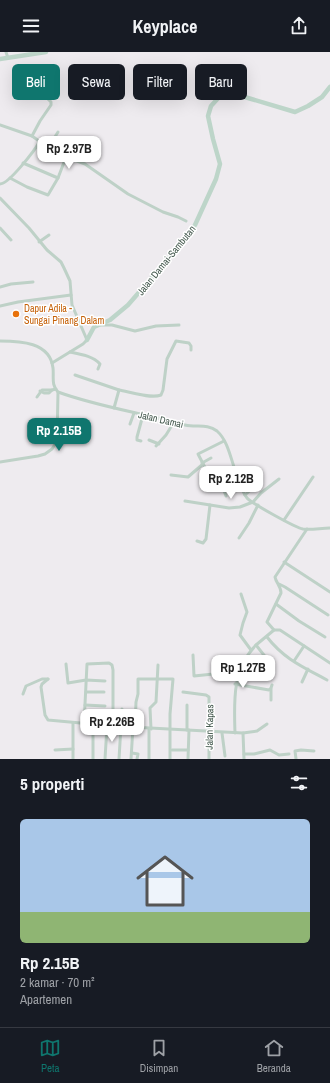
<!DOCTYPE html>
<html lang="id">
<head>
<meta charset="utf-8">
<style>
	:root { --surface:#171b24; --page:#20242c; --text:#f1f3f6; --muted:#9ea1a6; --line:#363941; --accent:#0f766e }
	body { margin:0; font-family:"Archivo Narrow",sans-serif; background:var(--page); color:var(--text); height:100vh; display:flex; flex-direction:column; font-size:15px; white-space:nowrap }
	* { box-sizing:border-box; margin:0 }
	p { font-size:13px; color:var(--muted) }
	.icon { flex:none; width:22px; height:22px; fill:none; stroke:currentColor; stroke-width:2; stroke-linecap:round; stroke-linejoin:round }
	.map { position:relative; height:707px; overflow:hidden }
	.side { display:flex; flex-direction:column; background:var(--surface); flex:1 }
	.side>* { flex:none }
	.banner { position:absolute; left:12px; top:12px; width:306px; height:36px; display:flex; gap:8px }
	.price { position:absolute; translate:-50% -34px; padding:0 9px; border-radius:8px; background:#fff; color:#222; font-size:13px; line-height:26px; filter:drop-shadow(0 1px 2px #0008) }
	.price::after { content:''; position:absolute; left:50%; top:24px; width:12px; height:9px; margin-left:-6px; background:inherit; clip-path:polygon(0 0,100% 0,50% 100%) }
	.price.on { background:var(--accent); color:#fff }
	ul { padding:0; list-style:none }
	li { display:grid; align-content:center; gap:8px; height:212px; padding:0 20px }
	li+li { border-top:1px solid var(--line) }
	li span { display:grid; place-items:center; height:124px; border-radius:6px; color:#555 }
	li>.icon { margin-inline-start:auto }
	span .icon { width:72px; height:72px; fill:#fffc; stroke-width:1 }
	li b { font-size:17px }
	h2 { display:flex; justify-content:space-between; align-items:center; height:48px; padding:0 20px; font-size:17px }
	.pill { padding:0 14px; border-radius:6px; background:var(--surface); box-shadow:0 4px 16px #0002; font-size:14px; line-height:36px }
	.pill.on { background:var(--accent); color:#fff }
	header { display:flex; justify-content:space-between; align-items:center; height:52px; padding:0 20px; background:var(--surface); font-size:18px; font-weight:700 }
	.tabs { display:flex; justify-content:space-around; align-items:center; height:56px; border-top:1px solid var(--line); background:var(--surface); font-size:11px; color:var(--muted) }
	.tabs a { display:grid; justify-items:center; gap:2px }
	.tabs .on { color:var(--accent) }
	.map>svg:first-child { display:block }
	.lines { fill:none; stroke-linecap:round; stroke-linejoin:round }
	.street { stroke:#bed1c7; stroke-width:3 }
	.secondary { stroke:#bdd5c9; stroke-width:4.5 }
	.food-dot { fill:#e8710a; stroke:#fff; stroke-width:1.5 }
	.labels { text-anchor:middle; stroke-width:3; stroke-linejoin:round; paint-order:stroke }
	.street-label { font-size:10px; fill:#44594e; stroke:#fff }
	.food-label { font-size:10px; fill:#c56008; stroke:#fff; text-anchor:start }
</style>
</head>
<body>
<header><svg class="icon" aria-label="menu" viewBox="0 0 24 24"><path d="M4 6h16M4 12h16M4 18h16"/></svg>Keyplace<svg class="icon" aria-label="share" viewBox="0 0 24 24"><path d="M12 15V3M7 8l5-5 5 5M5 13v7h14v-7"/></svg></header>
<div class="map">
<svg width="330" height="707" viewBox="0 0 330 707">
	<rect width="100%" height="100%" fill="#eeebef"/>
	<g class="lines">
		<!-- street -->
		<g class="street">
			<path d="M6 0 8 6"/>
			<path d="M0 73 32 84 56 101 85 112 128 142 163 160 178 165 186 169"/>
			<path d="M32 84 40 69 51 53V50L48 47"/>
			<path d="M48 96 58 80"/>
			<path d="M23 111 58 126"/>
			<path d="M10 126 27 135 48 143 58 126 66 105"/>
			<path d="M0 132C9 132 35 98 40 89"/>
			<path d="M0 146 29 176 47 198 61 210 64 216 70 229 72 253 87 288 83 292 52 311"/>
			<path d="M0 176 11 188"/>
			<path d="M39 190 49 183"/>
			<path d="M0 235 11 232 33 230"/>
			<path d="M0 254 18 250 71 243"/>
			<path d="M101 273H112L135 279 156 274 179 273"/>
			<path d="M0 289C20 289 50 290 53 316 54 325 51 333 58 340 99 355 143 361 185 373 196 376 207 371 217 379 227 388 230 403 234 415 237 423 241 439 247 446 251 451 296 476 303 477 312 478 321 476 330 476"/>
			<path d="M70 300C80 302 93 304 100 312L98 317"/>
			<path d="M75 323 119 338"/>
			<path d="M40 339 44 341H49L52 338"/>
			<path d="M37 345 42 338H52L56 337"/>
			<path d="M114 356 119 338C130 340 151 347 161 343L163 338 167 307 176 289 189 291 191 294V298"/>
			<path d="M130 372 134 361"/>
			<path d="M149 388 159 392"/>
			<path d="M141 389 137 388V385L143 363"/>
			<path d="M156 394 166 383 174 370"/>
			<path d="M0 410 38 404 45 402 52 397 57 389 58 340"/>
			<path d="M202 411 211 406"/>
			<path d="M171 423 188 425 203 412"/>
			<path d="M218 423 226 444"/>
			<path d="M211 427 198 402 224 389"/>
			<path d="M202 432 234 415"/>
			<path d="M245 443 254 435"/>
			<path d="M185 449 229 456 240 455 253 450 261 441 279 427"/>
			<path d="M284 468 313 425"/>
			<path d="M307 477 275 525C276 531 281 534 281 541L267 570 274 578H280L330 611"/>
			<path d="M239 486 249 471 258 453"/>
			<path d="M197 489 203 491 206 487 210 453"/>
			<path d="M284 510 330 540"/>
			<path d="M279 532 285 535 328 563"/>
			<path d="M241 542 247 560 243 571 240 583 251 598"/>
			<path d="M276 552 299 569 325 585"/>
			<path d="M267 585C284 607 303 615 327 628"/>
			<path d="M193 603 194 624 223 621H239"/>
			<path d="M267 607 256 593 274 578"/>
			<path d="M294 609 304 594"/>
			<path d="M243 610 271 615V621"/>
			<path d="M66 612 68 631 86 628 105 629"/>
			<path d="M48 627 42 632 41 635 45 663 48 668 113 674 243 681 257 679 267 672"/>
			<path d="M302 630 308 617"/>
			<path d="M235 632 269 638 271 636 272 633"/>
			<path d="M271 637V648"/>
			<path d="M86 640H104"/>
			<path d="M183 640 206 643 209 645V707"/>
			<path d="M23 642 26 634 42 627H48"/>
			<path d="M85 653 105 654"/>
			<path d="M84 672 87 612 109 611 112 613 113 618V674"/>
			<path d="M135 676 136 650 138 642V627H173L170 662V707"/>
			<path d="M151 677 150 656 156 650 158 613"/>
			<path d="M187 678V653"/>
			<path d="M222 681 225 704"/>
			<path d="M235 681C234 650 232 617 256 593"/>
			<path d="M243 681 244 707"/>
			<path d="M55 698 73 697"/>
			<path d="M172 698H188"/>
			<path d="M132 701 138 702 137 707"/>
			<path d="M244 702H254L270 698 279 703 289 702"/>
			<path d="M73 707V671"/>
			<path d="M93 707V673"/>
			<path d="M105 707 107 674"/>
			<path d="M119 707 122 657"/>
			<path d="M131 707 133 675"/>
			<path d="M149 707V677"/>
			<path d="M188 707 189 678"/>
			<path d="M296 707 295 699 301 698 314 699"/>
		</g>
		<!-- secondary -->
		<g class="secondary">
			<path d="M0 7 46 0"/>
			<path d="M87 288 94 275 110 268 128 253 180 193 195 173 216 127 220 112 213 87 208 64 211 54 221 43H238L295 60 308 54 322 45 330 35"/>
		</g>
	</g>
	<!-- markers -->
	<circle class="food-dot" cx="16" cy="262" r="4"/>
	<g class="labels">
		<!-- street labels -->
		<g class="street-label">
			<text transform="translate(166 208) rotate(-51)" y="4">Jalan Damai-Sambutan</text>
			<text transform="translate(161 367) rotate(13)" y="4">Jalan Damai</text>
			<text transform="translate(209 675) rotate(-89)" y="4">Jalan Kapas</text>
		</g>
		<!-- food labels -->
		<g class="food-label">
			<text x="24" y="260">Dapur Adila -<tspan x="24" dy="12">Sungai Pinang Dalam</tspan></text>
		</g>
	</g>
</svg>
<b class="price" style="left:69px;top:118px">Rp 2.97B</b>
<b class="price on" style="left:59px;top:400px">Rp 2.15B</b>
<b class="price" style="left:231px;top:448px">Rp 2.12B</b>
<b class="price" style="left:243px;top:637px">Rp 1.27B</b>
<b class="price" style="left:112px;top:691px">Rp 2.26B</b>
<div class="banner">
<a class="pill on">Beli</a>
<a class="pill">Sewa</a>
<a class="pill">Filter</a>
<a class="pill">Baru</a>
</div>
</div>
<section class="side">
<h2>5 properti<svg class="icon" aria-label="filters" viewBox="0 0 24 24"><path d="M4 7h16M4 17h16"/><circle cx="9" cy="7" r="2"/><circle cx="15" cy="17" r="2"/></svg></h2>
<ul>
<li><span style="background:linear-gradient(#a9c7e8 75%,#8fb573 0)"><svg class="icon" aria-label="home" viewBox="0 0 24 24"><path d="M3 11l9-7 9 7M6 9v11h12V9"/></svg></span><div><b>Rp 2.15B</b><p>2 kamar · 70 m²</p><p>Apartemen</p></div></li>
</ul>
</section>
<nav class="tabs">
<a class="on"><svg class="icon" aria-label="map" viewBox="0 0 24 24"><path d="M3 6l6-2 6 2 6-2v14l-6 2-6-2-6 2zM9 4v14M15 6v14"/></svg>Peta</a>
<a><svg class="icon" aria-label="saved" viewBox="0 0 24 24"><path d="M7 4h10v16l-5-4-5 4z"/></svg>Disimpan</a>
<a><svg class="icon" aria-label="home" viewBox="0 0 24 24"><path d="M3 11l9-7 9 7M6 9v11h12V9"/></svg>Beranda</a>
</nav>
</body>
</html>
